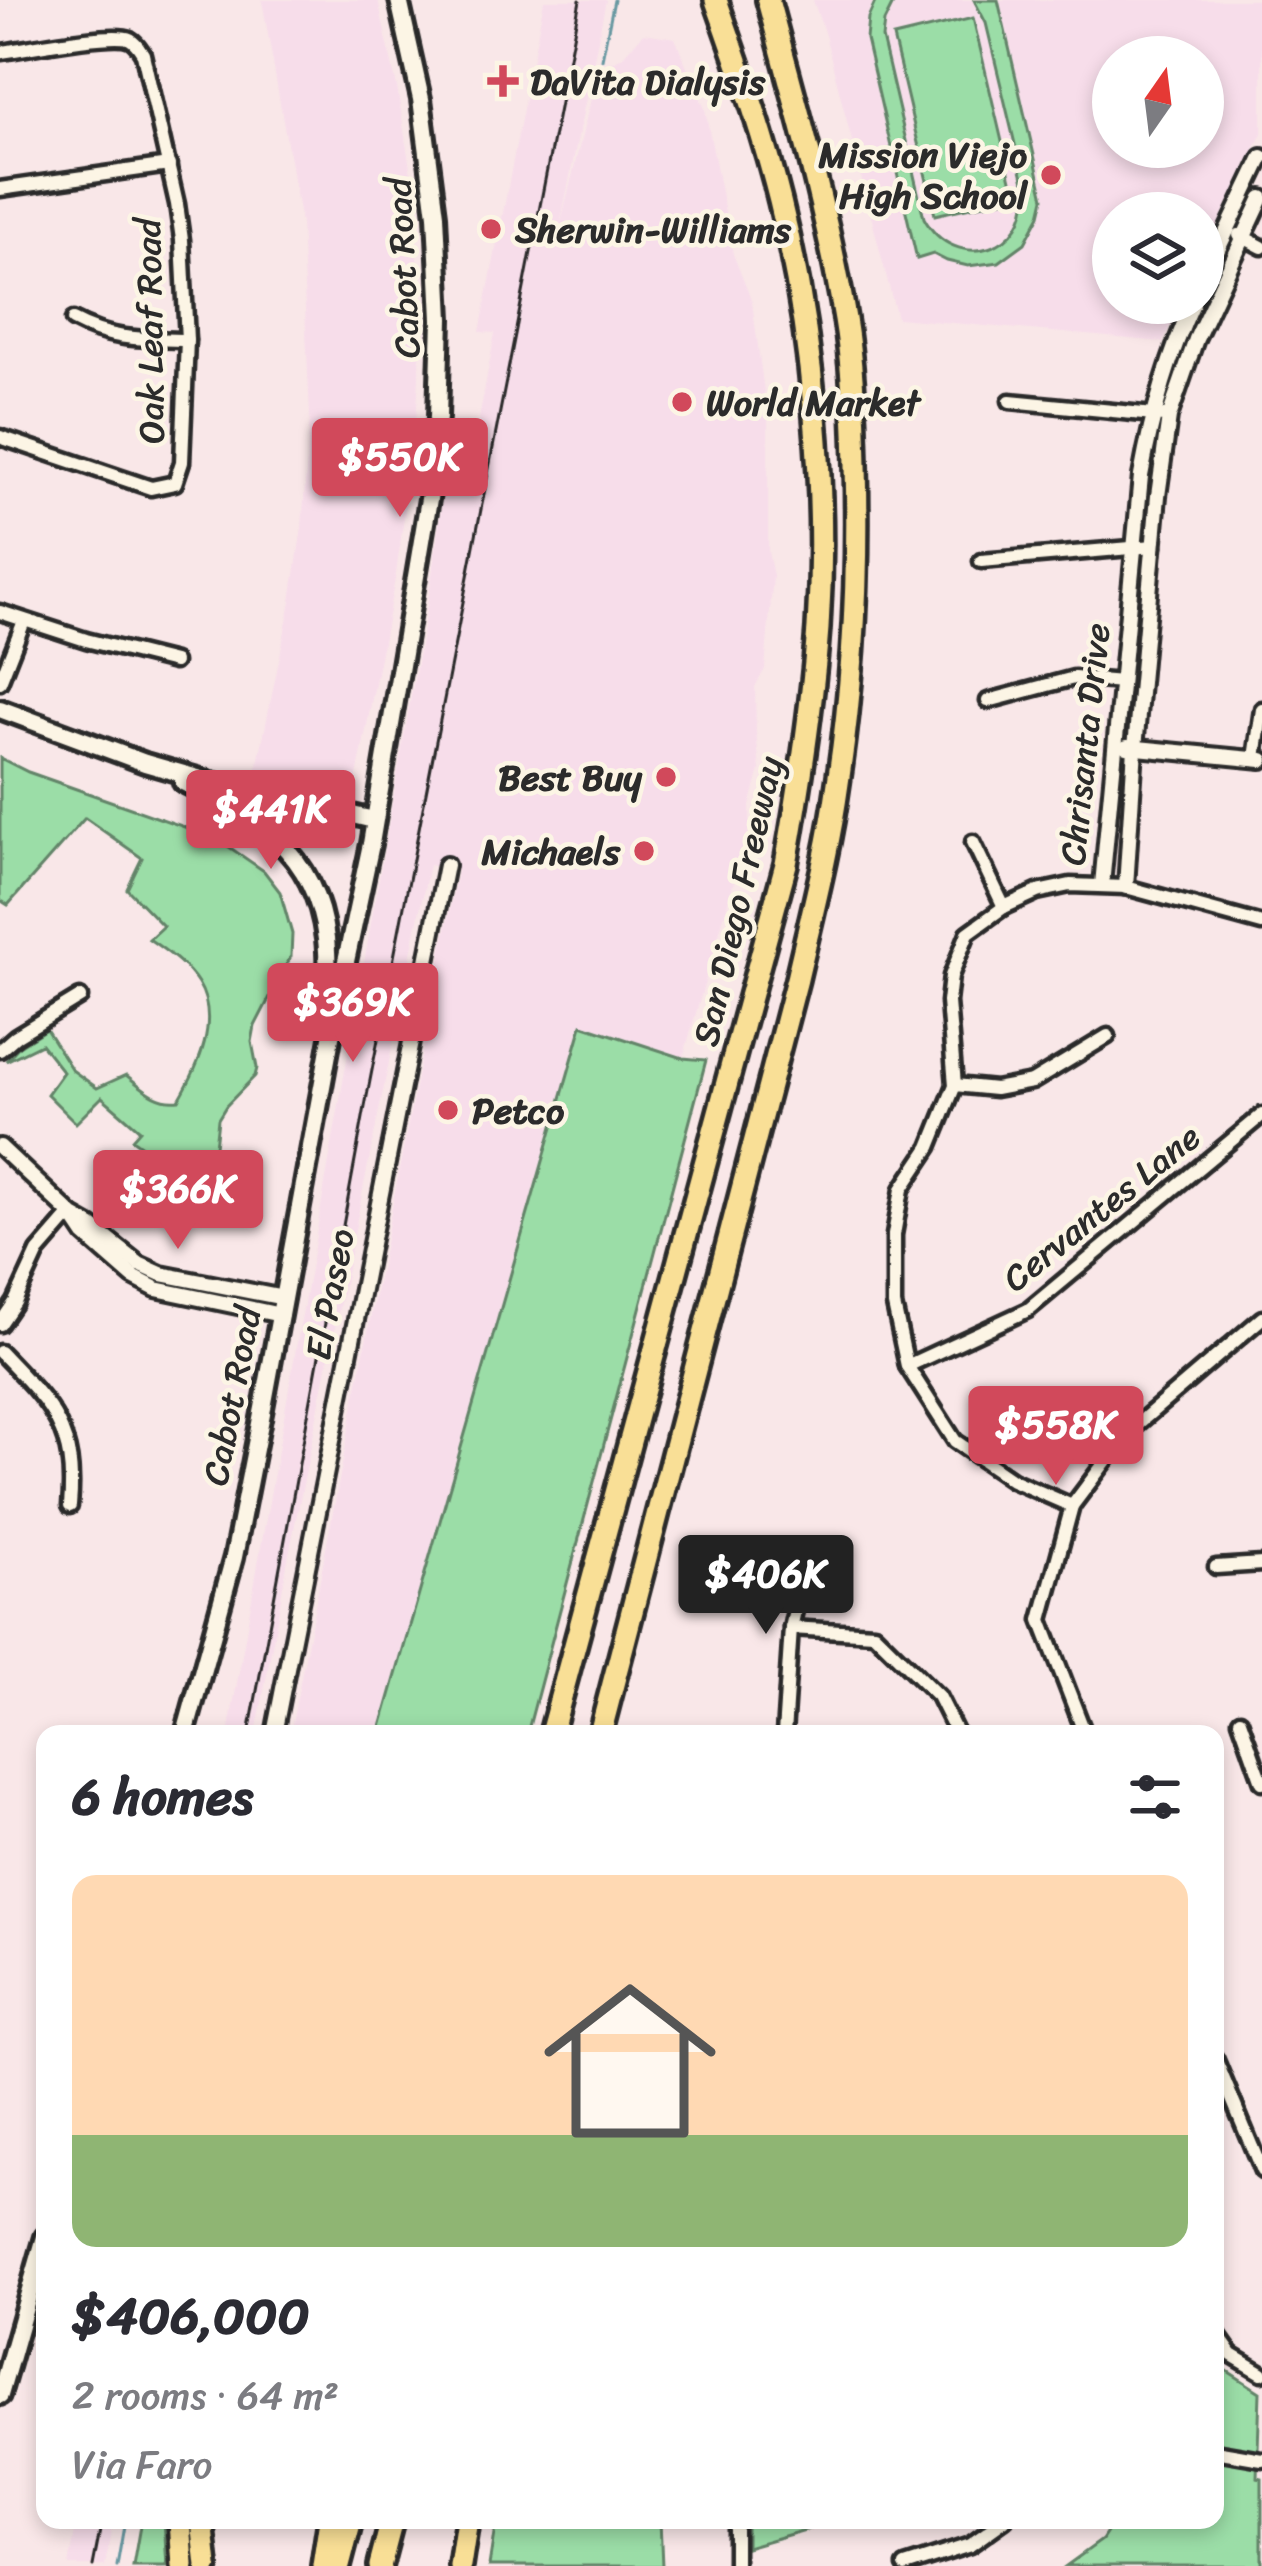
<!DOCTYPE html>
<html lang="en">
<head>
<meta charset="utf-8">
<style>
	:root { --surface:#fff; --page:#f2f2f3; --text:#2b2b33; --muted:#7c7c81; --accent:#d1495b }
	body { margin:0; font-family:Sriracha,sans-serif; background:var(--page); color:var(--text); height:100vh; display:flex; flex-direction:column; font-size:45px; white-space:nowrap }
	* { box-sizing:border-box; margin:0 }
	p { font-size:39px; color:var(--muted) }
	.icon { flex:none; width:66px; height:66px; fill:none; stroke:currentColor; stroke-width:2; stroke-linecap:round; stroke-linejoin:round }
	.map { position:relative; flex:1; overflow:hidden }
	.side { position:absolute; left:36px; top:1725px; width:1188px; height:804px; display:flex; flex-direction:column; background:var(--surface); border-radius:24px; box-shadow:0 6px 18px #0003 }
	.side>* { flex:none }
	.needle { width:78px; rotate:14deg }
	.fabs { position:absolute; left:1092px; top:36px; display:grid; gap:24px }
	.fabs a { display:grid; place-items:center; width:132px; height:132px; border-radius:50%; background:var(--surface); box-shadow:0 6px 18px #0003; font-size:60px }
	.price { position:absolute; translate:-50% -102px; padding:0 27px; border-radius:12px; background:var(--accent); color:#fff; font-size:39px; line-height:78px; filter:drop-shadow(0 3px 6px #0008) }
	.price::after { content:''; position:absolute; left:50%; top:72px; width:36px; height:27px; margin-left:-18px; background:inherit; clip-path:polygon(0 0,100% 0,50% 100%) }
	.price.current { background:#222; color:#fff }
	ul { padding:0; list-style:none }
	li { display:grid; align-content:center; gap:24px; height:636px; padding:0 36px }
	li span { display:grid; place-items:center; height:372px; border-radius:24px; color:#555 }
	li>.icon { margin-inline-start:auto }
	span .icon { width:216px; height:216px; fill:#fffc; stroke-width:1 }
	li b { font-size:51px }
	h2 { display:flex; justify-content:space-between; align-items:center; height:144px; padding:0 36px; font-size:51px }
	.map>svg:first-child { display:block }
	.built { fill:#f7ddea; fill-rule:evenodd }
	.green { fill:#9bdda7; stroke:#638469; stroke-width:3 }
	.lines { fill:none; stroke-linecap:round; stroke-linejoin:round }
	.stream { stroke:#6898a1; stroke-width:3 }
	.minor-casing { stroke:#2b2b2b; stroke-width:21 }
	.tertiary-casing { stroke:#2b2b2b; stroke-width:22 }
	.secondary-casing { stroke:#2b2b2b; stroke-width:26 }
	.motorway-casing { stroke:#2b2b2b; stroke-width:30 }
	.minor { stroke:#fcf5e5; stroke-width:12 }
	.tertiary { stroke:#fcf5e5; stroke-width:14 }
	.secondary { stroke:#fcf5e5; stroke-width:16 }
	.motorway { stroke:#f9df96; stroke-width:21 }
	.rail { stroke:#2b2b2b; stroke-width:3 }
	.poi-dot { fill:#d1495b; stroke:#fcf5e5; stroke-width:4.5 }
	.labels { text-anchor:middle; stroke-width:9; stroke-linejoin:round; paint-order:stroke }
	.poi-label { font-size:36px; font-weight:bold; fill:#2b2b2b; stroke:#fcf5e5; text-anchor:start }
	.street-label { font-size:36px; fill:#2b2b2b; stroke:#fcf5e5 }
</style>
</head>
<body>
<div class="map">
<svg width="1262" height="2566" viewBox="0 0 1262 2566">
	<rect width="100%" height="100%" fill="#f9e7e8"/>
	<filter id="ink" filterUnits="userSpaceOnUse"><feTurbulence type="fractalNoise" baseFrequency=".00833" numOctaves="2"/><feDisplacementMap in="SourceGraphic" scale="24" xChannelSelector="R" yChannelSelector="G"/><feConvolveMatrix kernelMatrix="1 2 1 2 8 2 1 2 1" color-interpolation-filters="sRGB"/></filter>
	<g filter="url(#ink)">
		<!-- built -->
		<g class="built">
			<path d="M262 0H378L397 87 411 174 420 304 419 379 414 447 396 574 356 782 340 792 256 773 291 601 302 527 310 416 301 223Z"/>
			<path d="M544 0H606L559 230 598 70 622 57 644 33 675 38 705 109 733 254 752 302 768 422V552L773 576 765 669 755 687 756 732 760 770 750 806V826L683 1058 582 1026 379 1734H290L457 871 429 865 288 1559 256 1734H228L430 589 453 421 478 424 495 333 480 332Z"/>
			<path d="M813 0H1262V133L1203 254V213H1113V303H1180L1163 342 897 318 825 35ZM1113 57H1203V147H1113Z"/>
			<path d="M77 2520H113L105 2566H69Z"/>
		</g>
		<!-- green -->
		<g class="green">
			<path d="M876 0H895L884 22 882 38 924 218C955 275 1033 251 1025 186L986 23 974 0H998L1044 198 1040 215 1025 243 999 262 968 266 947 261 933 254 917 259 866 39 868 18Z"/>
			<path d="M973 18 1015 197 935 215 893 37Z"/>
			<path d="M0 758 28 772 216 838 264 871 280 892 292 934 291 956 255 1026 252 1042 257 1068 255 1076 226 1106 218 1119 213 1165 197 1180 181 1174 132 1139 140 1130 102 1097 76 1123 47 1094 63 1072 41 1044 6 1061 19 1046 46 1029 72 1070 97 1088 126 1075C143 1088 157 1103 179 1100 198 1067 221 1020 198 983 186 964 167 952 149 939L163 926 127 889 142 858 85 818 8 905 0 900Z"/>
			<path d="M582 1025 683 1058 706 1060 527 1734H379Z"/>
			<path d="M1215 2363 1260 2392 1257 2477 1262 2478V2566H1066L1102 2540 1115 2520H1215Z"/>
			<path d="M141 2520H164L167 2566H133Z"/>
			<path d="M496 2520H660L662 2566H489Z"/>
			<path d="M746 2520H840L746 2547Z"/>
		</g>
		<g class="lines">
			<!-- stream -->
			<g class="stream">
				<path d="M602 59 614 0"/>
				<path d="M117 2566 125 2520"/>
			</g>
			<!-- minor casing -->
			<g class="minor-casing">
				<g id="minor">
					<path d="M0 189 169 165"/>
					<path d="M1239 235 1262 247"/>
					<path d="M73 320C112 341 143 339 187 340"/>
					<path d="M1010 401 1164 416"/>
					<path d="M0 437 151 488 175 483 182 462 187 340 182 240 177 204 143 54C139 48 137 43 130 39 114 31 24 49 1 52"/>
					<path d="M981 561 1154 546"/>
					<path d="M0 612 86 640 174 662"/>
					<path d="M0 682 24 621"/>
					<path d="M988 701 1074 678 1122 682"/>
					<path d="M1255 758 1262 709"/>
					<path d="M973 842 1004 907"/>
					<path d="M0 1050 16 1036 80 997"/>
					<path d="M955 1085 995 1089 1032 1082 1108 1036"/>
					<path d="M0 1324 15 1302 38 1252 71 1214"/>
					<path d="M0 1352C51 1405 77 1429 70 1506"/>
					<path d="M907 1366 1028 1310 1262 1115"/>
					<path d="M1072 1506 1012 1480 955 1441 907 1366 894 1305V1235L902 1189 930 1147 955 1085 948 1002 951 976 968 933 1004 907 1037 892 1070 885 1126 887 1262 924"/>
					<path d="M1216 1567 1262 1564"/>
					<path d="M791 1628 874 1633 938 1696 957 1734"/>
					<path d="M1240 1720 1262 1782"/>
					<path d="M784 1734 791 1628 809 1550"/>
					<path d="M1085 1734 1041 1620 1072 1506 1127 1433 1262 1318"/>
					<path d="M1215 2058 1262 2171"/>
					<path d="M1215 2331 1232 2355 1262 2373"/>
					<path d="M1215 2451 1262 2459"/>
					<path d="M735 2520V2566"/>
					<path d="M905 2566 970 2545 1005 2520"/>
				</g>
			</g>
			<!-- tertiary casing -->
			<g class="tertiary-casing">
				<g id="tertiary">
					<path d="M1203 281 1262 157"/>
					<path d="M1127 747 1262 760"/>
					<path d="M1102 885 1141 476C1152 415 1167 359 1193 303"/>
					<path d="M1126 887 1135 748 1158 496 1169 417 1196 339 1262 198"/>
					<path d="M0 1147 71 1214 85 1235 133 1277 156 1289 281 1315"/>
					<path d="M75 1217 91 1226 139 1264 161 1274 284 1298"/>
					<path d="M274 1734 446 865"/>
				</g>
			</g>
			<!-- secondary casing -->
			<g class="secondary-casing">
				<g id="secondary">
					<path d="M0 709 145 763 222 785 374 820"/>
					<path d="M183 782C256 818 315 849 326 939 329 964 326 988 331 1013"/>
					<path d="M185 1734 234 1557 263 1408 339 994 371 844 430 493 438 417 441 319 436 215 421 99 399 0"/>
					<path d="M0 2395 45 2237"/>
				</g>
			</g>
			<!-- motorway casing -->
			<g class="motorway-casing">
				<g id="motorway">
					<path d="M551 1734 786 864C800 786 812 708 818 628 827 493 813 333 780 201 763 132 739 66 716 0"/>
					<path d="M600 1734 797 979C812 914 829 849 838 783 854 677 859 571 856 465 855 416 853 367 845 319 827 211 796 105 768 0"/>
					<path d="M180 2520 183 2566"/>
					<path d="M202 2520 207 2566"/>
					<path d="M323 2566 330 2520"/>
					<path d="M339 2566 351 2520"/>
					<path d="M380 2566 392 2520"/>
					<path d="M460 2566 467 2520"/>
				</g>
			</g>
			<!-- minor -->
			<use href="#minor" class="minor"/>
			<!-- tertiary -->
			<use href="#tertiary" class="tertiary"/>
			<!-- secondary -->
			<use href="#secondary" class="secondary"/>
			<!-- motorway -->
			<use href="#motorway" class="motorway"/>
			<!-- rail -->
			<g class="rail">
				<path d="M249 1734 367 1096 580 0"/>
				<path d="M93 2566 102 2520"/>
			</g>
		</g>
	</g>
	<!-- markers -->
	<g class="poi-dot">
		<path d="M497 63h12v12h12v12h-12v12h-12v-12h-12v-12h12z"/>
		<circle cx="1051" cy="175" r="12"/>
		<circle cx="491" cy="229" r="12"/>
		<circle cx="682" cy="402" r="12"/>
		<circle cx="666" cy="777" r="12"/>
		<circle cx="644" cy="851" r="12"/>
		<circle cx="448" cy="1110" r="12"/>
	</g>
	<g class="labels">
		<!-- poi labels -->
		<g class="poi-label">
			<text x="530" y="94">DaVita Dialysis</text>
			<text x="1027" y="167" text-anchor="end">Mission Viejo<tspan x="1027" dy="41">High School</tspan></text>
			<text x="515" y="242">Sherwin-Williams</text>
			<text x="706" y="415">World Market</text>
			<text x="642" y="790" text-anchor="end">Best Buy</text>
			<text x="620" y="864" text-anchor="end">Michaels</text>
			<text x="472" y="1123">Petco</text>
		</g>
		<!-- street labels -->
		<g class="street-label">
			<text transform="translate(402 268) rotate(-93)" y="13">Cabot Road</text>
			<text transform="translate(149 331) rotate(-91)" y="13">Oak Leaf Road</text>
			<text transform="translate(1084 744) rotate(-84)" y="13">Chrisanta Drive</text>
			<text transform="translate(737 901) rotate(-77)" y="13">San Diego Freeway</text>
			<text transform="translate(1101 1207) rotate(-39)" y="13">Cervantes Lane</text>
			<text transform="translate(329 1294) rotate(-79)" y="13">El Paseo</text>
			<text transform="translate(231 1396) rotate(-79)" y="13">Cabot Road</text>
		</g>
	</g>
</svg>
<div class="fabs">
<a><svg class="needle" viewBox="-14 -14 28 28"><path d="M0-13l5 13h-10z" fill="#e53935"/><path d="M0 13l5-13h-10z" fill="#7c7c81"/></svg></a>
<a><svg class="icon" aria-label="layers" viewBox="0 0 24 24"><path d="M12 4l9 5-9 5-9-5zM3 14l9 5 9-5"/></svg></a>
</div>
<b class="price" style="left:400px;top:520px">$550K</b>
<b class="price" style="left:271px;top:872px">$441K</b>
<b class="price" style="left:353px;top:1065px">$369K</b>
<b class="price" style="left:178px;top:1252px">$366K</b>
<b class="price" style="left:1056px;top:1488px">$558K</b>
<b class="price current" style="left:766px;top:1637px">$406K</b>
<section class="side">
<h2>6 homes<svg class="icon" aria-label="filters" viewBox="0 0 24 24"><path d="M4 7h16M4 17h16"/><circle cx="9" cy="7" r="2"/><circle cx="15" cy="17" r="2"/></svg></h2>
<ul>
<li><span style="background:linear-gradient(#ffd9b3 70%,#8fb573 0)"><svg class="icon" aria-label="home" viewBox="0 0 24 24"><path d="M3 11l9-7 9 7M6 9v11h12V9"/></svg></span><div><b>$406,000</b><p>2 rooms · 64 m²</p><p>Via Faro</p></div></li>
</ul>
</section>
</div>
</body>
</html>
